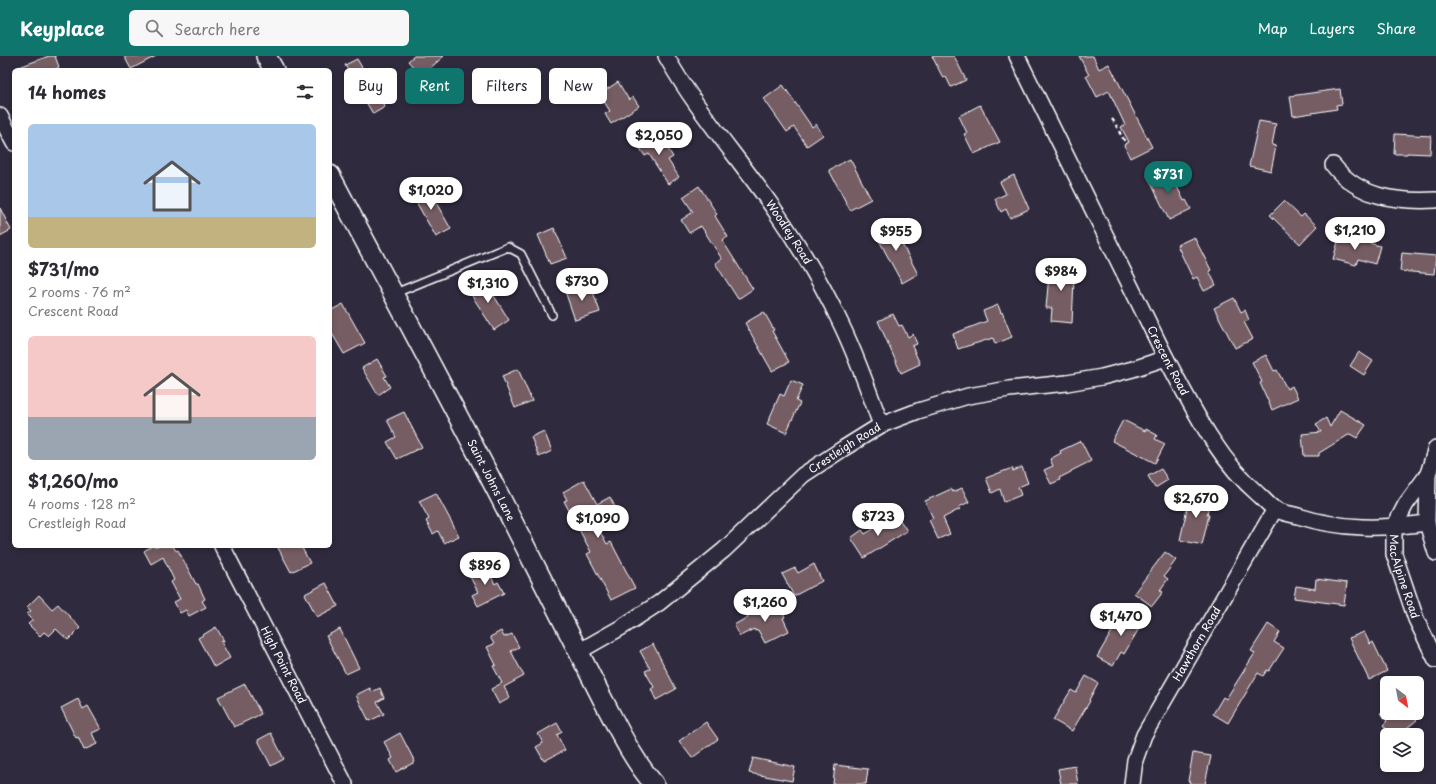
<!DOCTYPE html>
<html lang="en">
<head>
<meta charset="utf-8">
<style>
	:root { --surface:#fff; --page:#f7f7f7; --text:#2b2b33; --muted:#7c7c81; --accent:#0f766e }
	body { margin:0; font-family:"Playpen Sans",sans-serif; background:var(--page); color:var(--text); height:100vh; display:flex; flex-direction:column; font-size:15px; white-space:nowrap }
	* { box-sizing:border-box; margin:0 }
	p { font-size:13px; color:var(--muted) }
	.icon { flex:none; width:22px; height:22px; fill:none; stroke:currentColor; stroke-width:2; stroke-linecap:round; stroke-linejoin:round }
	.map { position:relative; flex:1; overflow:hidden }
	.drawer { position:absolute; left:12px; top:12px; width:320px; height:480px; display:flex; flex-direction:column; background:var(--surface); border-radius:6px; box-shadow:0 2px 6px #0003 }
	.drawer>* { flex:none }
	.guide { position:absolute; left:344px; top:12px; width:380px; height:36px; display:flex; gap:8px }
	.needle { width:26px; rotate:148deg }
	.fabs { position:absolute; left:1380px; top:620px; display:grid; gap:8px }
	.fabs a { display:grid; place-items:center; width:44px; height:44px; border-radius:6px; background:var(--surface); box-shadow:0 2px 6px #0003; font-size:20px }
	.price { position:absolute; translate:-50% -34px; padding:0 9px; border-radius:14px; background:#fff; color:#222; font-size:13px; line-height:26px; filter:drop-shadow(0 1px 2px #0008) }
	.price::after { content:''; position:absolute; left:50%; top:24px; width:12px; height:9px; margin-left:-6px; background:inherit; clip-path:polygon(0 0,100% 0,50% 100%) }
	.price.active { background:var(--accent); color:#fff }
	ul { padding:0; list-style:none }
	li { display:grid; align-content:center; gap:8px; height:212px; padding:0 16px }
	li span { display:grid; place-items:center; height:124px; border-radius:6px; color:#555 }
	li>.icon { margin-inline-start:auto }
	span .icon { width:72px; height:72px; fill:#fffc; stroke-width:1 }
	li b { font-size:17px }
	h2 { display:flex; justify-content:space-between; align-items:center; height:48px; padding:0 16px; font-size:17px }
	.chip { padding:0 14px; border-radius:6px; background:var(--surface); box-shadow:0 2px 6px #0003; font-size:14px; line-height:36px }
	.chip.active { background:var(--accent); color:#fff }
	header { display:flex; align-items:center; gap:24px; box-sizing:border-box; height:56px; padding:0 20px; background:var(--accent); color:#fff }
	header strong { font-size:19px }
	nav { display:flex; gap:22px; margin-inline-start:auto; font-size:14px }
	.search { width:280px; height:36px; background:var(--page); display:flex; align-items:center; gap:10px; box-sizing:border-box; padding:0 14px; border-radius:6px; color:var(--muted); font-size:15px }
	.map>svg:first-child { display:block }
	.building { fill:#755d64; stroke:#fff }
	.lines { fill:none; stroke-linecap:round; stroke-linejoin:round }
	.service-casing { stroke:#fff; stroke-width:10 }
	.minor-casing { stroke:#fff; stroke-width:18 }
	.tertiary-casing { stroke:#fff; stroke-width:22 }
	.path { stroke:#fff; stroke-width:2.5; stroke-dasharray:4 3; stroke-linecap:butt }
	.service { stroke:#2f2a3d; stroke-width:7 }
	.minor { stroke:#2f2a3d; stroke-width:15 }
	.tertiary { stroke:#2f2a3d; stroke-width:19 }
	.labels { text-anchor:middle; stroke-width:3; stroke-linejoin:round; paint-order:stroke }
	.street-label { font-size:11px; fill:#fff; stroke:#2f2a3d }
</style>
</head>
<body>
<header>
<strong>Keyplace</strong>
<div class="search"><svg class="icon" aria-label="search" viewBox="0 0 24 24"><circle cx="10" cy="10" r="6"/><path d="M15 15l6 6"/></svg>Search here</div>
<nav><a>Map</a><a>Layers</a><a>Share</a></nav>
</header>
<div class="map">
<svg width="1436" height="728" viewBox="0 0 1436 728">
	<rect width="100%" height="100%" fill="#2f2a3d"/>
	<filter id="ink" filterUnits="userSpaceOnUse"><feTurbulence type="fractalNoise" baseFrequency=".025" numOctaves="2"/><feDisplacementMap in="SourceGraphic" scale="8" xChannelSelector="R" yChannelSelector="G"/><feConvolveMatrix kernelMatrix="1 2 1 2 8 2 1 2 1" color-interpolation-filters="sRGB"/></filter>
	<g filter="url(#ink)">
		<!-- building -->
		<g class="building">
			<path d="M49 0H55L59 11 54 14H14V13Z"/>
			<path d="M124 0H156L131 13Z"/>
			<path d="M414 0H444L421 20 408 5Z"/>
			<path d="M932 0H954L966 24 951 31 946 21 943 22Z"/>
			<path d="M1079 0H1093L1099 13 1109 8 1152 91 1130 102 1124 89 1129 86 1121 71 1125 69 1109 35 1097 41 1086 20 1089 19Z"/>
			<path d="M357 3 385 51 373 58 345 9Z"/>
			<path d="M618 26 629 44 633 41 639 50 611 68 605 58 610 55 603 44 605 43 601 37Z"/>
			<path d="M783 29 812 71 816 68 823 79 807 90 794 71 787 76 764 43Z"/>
			<path d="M1340 33 1342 48 1336 49 1337 53 1293 60 1290 40Z"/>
			<path d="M980 49 1000 86 974 98 964 78 967 77 959 60Z"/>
			<path d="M1259 65 1276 68 1272 89 1276 90 1271 115 1249 110Z"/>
			<path d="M657 75 673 101 668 104 679 121 668 128 649 98 645 100 637 88Z"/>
			<path d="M1395 78 1431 80 1430 98 1407 97V98H1394Z"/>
			<path d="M850 103 871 143 850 154 829 114Z"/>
			<path d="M1161 112 1167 124 1173 122 1184 145 1186 144 1191 153 1169 164 1147 119Z"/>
			<path d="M1014 119 1029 153 1010 162 1006 153 1001 156 995 143 1006 138 1000 126Z"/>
			<path d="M426 129 451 173 436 181 411 137Z"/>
			<path d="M699 130 717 158 715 160 728 181 722 184 753 233 738 243 715 207 722 203 701 170 689 177 681 164 693 156 683 141Z"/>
			<path d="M1284 145 1301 161 1304 158 1317 170 1300 188 1270 159Z"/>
			<path d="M0 152 11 174 0 180Z"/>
			<path d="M890 166 918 218 902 227 874 175Z"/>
			<path d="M554 172 567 202 550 208 538 179Z"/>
			<path d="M1340 179 1380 190 1375 208 1358 203 1356 209 1333 203Z"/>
			<path d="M1194 181 1211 214 1209 215 1216 229 1204 235 1197 221 1193 223 1177 189Z"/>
			<path d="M1402 197 1436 200 1434 218 1400 215Z"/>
			<path d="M1050 207 1077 210 1076 223H1074L1072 267 1051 265 1052 252H1046Z"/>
			<path d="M483 222 509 264 494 274 467 232Z"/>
			<path d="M590 227 600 256 575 264 565 235Z"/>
			<path d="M1234 242 1241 256 1245 254 1249 264 1244 266 1253 283 1235 292 1214 252Z"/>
			<path d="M343 248 365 287 344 298 330 274V255Z"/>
			<path d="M998 249 1001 257 1002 256 1012 281 995 288 993 282 958 293 953 278 987 265 983 255Z"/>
			<path d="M764 256 774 274 772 275 789 306 772 315 745 267Z"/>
			<path d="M893 258 899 270 902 269 908 281 913 278 917 288 912 290 920 308 901 317 878 265Z"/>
			<path d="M1359 296 1373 305 1364 319 1350 310Z"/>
			<path d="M1266 299 1274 315 1277 314 1287 333 1292 330 1298 342 1272 354 1260 327 1262 326 1252 306Z"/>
			<path d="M377 303 387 320 384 321 390 331 378 339 362 312Z"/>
			<path d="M518 313 532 345 515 352 502 320Z"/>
			<path d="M791 324 803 329 796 345 800 347 786 377 767 368 780 338 784 340Z"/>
			<path d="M1340 354 1366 369 1357 382 1350 378 1319 397V400H1304L1302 378 1321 376 1316 368 1326 362 1330 371Z"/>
			<path d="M404 356 422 391 397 403 387 386 396 381 387 364Z"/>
			<path d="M1123 364 1145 375 1146 373 1157 379 1155 383 1165 388 1155 407 1112 385Z"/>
			<path d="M544 375 552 395 539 401 531 381Z"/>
			<path d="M1081 385 1091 405 1071 415V416L1059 422 1060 424 1051 428 1044 414 1053 410 1050 403 1061 397 1060 395Z"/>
			<path d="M1022 411 1028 427 1018 431 1021 439 1004 446 1000 433 992 437 986 422 1012 412 1013 415Z"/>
			<path d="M1161 413 1168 424 1155 432 1148 420Z"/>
			<path d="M584 424 597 448 610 441 616 453 594 465 607 488 611 486 635 532 611 544 587 498 591 496 564 445 567 444 563 436Z"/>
			<path d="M962 432 969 446 959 451 960 453 943 462 950 478 938 483 929 464 933 462 925 445 951 433 953 436Z"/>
			<path d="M1191 435 1205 438 1203 446 1209 447 1207 459H1209L1202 489 1180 484Z"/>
			<path d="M436 437 459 480 444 487 438 475 433 478 426 465 429 463 419 445Z"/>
			<path d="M898 461 907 475 864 502 851 482 862 474 865 478 880 469 882 471Z"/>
			<path d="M152 490H173L176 495 178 494 196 528H198L205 543 202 545 206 551 189 560 186 554 180 557 174 546 180 543 171 526 174 524 163 501 151 508 144 495Z"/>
			<path d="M277 490H301L310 507 291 516Z"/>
			<path d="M1165 496 1176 504 1164 520 1168 523 1160 534 1163 536 1152 550 1134 537Z"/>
			<path d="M814 508 822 525 794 540 782 518 795 512 798 517Z"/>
			<path d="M485 509 495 528 498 526 504 537 478 550 472 539 478 536 468 517Z"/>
			<path d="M1316 523 1347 527 1344 549 1294 542 1296 530 1315 533Z"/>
			<path d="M326 527 338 550 317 561 305 538Z"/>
			<path d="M39 539 52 553 58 548 80 572 68 584 56 573 49 580 44 576 40 580 28 568 33 564 27 558 31 555 27 551Z"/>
			<path d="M776 545 785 561 783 562 789 575 765 587 758 574 755 575 754 573 740 580 734 569 748 561 747 559Z"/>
			<path d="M1125 553 1144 564 1124 598 1121 596 1113 610 1097 601Z"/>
			<path d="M1268 568 1280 576 1274 586 1284 592 1269 615 1267 614 1263 620 1258 617 1228 667 1213 658 1223 641 1226 643 1255 597 1251 595Z"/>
			<path d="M216 571 224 585 221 586 230 602 214 611 198 582Z"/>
			<path d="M340 573 359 612 346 618 326 580Z"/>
			<path d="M501 575 504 581 512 578 519 591 511 595 524 620 504 631 510 642 499 648 491 633 502 627 493 610 496 609 487 591 494 588 490 581Z"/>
			<path d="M1364 576 1370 588 1373 586 1387 615 1369 624 1349 582Z"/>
			<path d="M653 588 676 633 656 644 651 633 654 631 645 615 650 613 640 595Z"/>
			<path d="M1086 620 1098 627 1089 644 1090 645 1072 675 1053 664 1071 634 1076 637Z"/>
			<path d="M245 628 261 658 234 671 218 641Z"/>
			<path d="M370 632 372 636 380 632 384 642 377 646 384 658 369 665 356 639Z"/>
			<path d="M78 643 83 653 88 650 101 673 92 677 97 688 84 694 78 681 76 682 61 652Z"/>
			<path d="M1380 657H1410L1417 664 1407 672 1413 679H1391L1383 669 1387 665Z"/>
			<path d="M706 666 718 683 692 702 679 685Z"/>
			<path d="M557 667 562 676 557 679 565 694 544 705 536 691 543 687 538 678Z"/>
			<path d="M271 677 284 703 271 710 258 684Z"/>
			<path d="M400 677 415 706 396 716 390 704 393 702 384 686Z"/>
			<path d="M1193 697 1211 700 1205 728H1190V726L1188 725Z"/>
			<path d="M753 702 795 711 792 725 749 717Z"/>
			<path d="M835 709 868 713 866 728H833Z"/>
			<path d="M1075 710 1078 728H1061L1058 713Z"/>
		</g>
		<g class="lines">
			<!-- service casing -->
			<g class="service-casing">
				<path id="service" d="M393 238 508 191 521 198 552 259"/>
			</g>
			<!-- minor casing -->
			<g class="minor-casing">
				<g id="minor">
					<path id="s1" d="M666 0C697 56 740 103 776 156 800 191 823 229 841 268 857 301 869 335 881 369"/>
					<path id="s2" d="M1017 0 1166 302C1192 350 1217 403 1259 439 1264 443 1269 450 1275 453 1282 457 1291 458 1298 460 1342 474 1382 473 1427 467"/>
					<path d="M0 60 14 87"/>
					<path d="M1333 109C1359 142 1397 146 1436 144"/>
					<path d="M1436 392 1428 418 1427 467 1436 497"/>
					<path id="s3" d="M1428 418 1406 448 1394 471V498L1416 563 1436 604"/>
					<path id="s4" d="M222 490 345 728"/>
					<path id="s5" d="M578 596 622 571 659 547 724 494 803 419 844 392 881 369 918 355 968 340 1009 333 1067 327 1102 321 1133 313 1166 302"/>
					<path id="s6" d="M1132 728 1135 704 1144 679 1275 453"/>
				</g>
			</g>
			<!-- tertiary casing -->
			<g class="tertiary-casing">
				<g id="tertiary">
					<path d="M266 0 274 14"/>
					<path id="s7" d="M330 119C397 246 466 372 530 500 554 548 578 595 602 642 618 672 632 703 654 728"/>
				</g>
			</g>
			<!-- path -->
			<path class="path" d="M1112 63C1117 69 1121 82 1127 87"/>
			<!-- service -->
			<use href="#service" class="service"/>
			<!-- minor -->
			<use href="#minor" class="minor"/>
			<!-- tertiary -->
			<use href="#tertiary" class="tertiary"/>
		</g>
	</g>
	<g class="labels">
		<!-- street labels -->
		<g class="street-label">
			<text dy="4" stroke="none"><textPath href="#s1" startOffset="215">Woodley Road</textPath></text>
			<text dy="4" stroke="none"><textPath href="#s2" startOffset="340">Crescent Road</textPath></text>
			<text dy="4" stroke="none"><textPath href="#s5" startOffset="337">Crestleigh Road</textPath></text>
			<text dy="4" stroke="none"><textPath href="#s7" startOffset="345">Saint Johns Lane</textPath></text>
			<text dy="4" stroke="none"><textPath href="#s3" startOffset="114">MacAlpine Road</textPath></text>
			<text dy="4" stroke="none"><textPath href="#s6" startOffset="156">Hawthorn Road</textPath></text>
			<text dy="4" stroke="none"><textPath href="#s4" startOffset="134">High Point Road</textPath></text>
		</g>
	</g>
</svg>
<div class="fabs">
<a><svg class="needle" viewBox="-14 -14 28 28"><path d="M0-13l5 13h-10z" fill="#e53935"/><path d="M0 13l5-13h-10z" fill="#7c7c81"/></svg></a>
<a><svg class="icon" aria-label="layers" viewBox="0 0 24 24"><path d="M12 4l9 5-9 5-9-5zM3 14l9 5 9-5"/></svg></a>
</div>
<b class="price" style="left:659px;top:100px">$2,050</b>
<b class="price active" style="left:1168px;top:139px">$731</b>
<b class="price" style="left:431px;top:155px">$1,020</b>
<b class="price" style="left:1355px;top:195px">$1,210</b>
<b class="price" style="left:896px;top:196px">$955</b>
<b class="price" style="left:1061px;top:236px">$984</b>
<b class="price" style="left:582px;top:246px">$730</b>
<b class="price" style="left:488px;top:248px">$1,310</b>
<b class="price" style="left:1196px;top:463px">$2,670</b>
<b class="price" style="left:878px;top:481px">$723</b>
<b class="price" style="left:598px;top:483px">$1,090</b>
<b class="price" style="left:485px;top:530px">$896</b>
<b class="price" style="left:765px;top:567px">$1,260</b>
<b class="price" style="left:1121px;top:581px">$1,470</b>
<div class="guide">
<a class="chip">Buy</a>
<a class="chip active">Rent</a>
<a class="chip">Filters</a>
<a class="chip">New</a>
</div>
<section class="drawer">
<h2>14 homes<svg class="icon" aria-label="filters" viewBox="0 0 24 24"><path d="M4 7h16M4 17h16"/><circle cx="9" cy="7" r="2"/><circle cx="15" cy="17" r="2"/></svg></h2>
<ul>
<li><span style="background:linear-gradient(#a9c7e8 75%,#c2b280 0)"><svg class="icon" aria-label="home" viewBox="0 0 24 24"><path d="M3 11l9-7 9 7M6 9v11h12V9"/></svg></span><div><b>$731/mo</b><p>2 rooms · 76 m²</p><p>Crescent Road</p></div></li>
<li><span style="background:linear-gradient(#f6c9c9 65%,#9aa5b1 0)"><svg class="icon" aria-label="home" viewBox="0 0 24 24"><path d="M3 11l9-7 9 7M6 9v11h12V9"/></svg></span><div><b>$1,260/mo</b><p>4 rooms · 128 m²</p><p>Crestleigh Road</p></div></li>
</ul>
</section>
</div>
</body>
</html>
